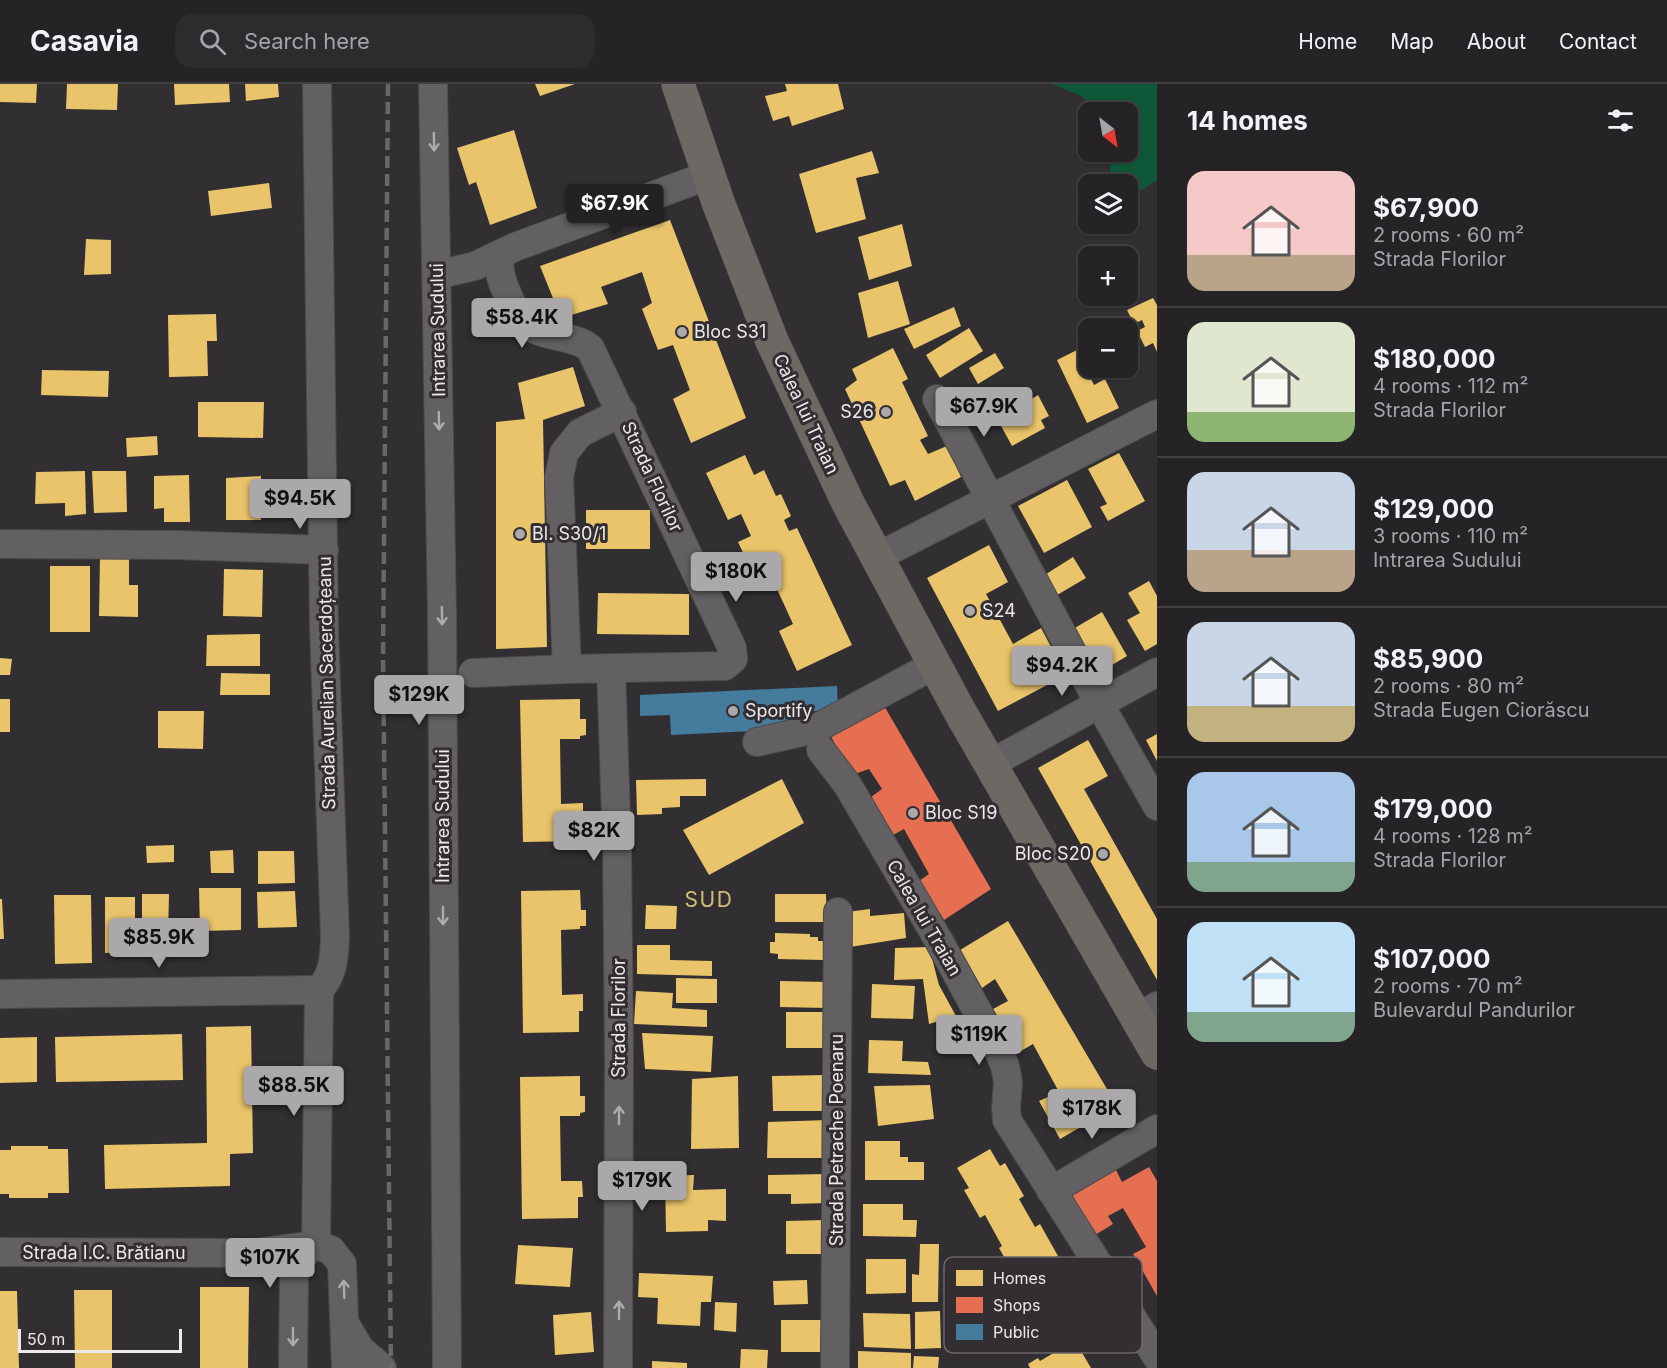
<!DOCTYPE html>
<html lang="en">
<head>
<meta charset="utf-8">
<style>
	:root { --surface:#252325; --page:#2d2b2d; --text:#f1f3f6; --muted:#a3a4a7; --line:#424042; --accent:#aaa8aa }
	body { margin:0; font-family:Inter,sans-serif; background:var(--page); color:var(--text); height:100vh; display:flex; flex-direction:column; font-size:22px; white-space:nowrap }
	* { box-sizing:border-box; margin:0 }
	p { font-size:20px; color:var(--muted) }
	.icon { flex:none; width:33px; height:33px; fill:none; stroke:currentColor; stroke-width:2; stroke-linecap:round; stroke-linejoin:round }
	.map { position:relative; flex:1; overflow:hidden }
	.drawer { display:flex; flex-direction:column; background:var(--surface); width:510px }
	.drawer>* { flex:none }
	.needle { width:39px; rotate:149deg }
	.buttons { position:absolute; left:1078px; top:18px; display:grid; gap:12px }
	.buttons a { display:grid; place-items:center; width:60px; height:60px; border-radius:12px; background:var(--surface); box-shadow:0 2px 4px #0004,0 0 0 2px var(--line); font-size:30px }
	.scale { position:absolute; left:18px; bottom:15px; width:164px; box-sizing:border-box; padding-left:6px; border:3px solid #ebe9eb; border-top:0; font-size:16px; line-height:21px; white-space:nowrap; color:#ebe9eb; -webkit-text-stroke:4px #322e32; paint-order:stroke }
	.price { position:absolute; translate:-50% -51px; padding:0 14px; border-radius:6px; background:var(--accent); color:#111; font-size:20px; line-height:39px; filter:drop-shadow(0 2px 3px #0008) }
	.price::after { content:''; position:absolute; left:50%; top:36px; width:18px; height:14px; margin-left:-9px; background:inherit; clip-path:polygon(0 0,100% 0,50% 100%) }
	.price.active { background:#222; color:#fff }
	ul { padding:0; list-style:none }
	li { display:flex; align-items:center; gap:18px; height:150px; padding:0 30px }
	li+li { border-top:2px solid var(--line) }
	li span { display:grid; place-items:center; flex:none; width:168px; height:120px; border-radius:18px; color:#555 }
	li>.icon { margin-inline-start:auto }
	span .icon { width:72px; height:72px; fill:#fffc; stroke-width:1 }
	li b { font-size:26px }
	h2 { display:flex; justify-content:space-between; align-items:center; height:72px; padding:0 30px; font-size:26px }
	header { display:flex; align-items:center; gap:36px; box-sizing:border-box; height:84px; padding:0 30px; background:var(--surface); border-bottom:2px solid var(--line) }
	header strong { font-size:28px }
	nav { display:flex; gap:33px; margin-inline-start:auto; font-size:21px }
	.search { width:420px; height:54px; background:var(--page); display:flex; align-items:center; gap:15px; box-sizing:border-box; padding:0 21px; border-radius:18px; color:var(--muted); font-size:22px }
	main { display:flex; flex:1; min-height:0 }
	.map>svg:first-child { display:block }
	.green { fill:#0e5839 }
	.homes { fill:#e9c46a }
	.shops { fill:#e76f51 }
	.public { fill:#457b9d }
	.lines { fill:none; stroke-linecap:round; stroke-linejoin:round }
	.minor-casing { stroke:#4c4a4b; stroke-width:30 }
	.major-casing { stroke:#4c4a4b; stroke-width:34 }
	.minor { stroke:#626062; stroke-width:28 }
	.major { stroke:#6c6864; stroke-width:33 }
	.rail { stroke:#696769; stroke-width:4.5; stroke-dasharray:12 6; stroke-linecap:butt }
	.oneway { stroke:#adabad }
	.poi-dot { fill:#aaa8aa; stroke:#322e32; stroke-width:2 }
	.labels { text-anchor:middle; stroke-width:6; stroke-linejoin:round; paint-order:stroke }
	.street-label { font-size:18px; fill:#ebe9eb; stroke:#322e32 }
	.poi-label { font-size:18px; fill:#ebe9eb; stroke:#322e32; text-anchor:start }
	.quarter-label { font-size:21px; letter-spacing:1.5px; fill:#cec072; stroke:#322e32 }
	.key { fill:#322e32; stroke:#6a666a; stroke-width:1.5 }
	.key-label { font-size:16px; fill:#ebe9eb }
</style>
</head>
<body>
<header>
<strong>Casavia</strong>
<div class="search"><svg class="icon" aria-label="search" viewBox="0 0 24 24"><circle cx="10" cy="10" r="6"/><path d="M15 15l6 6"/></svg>Search here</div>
<nav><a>Home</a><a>Map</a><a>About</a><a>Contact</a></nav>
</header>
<main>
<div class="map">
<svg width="1157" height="1284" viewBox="0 0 1157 1284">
	<rect width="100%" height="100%" fill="#312f31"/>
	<!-- green -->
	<path class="green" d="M1052 0H1157V96L1141 106 1128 105V100H1121L1111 91 1109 68H1128V28H1101L1081 12Z"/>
	<!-- homes -->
	<g class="homes">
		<path d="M0 0H37L36 19 0 18Z"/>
		<path d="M67 0H118L117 26 66 25Z"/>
		<path d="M174 0H229L230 18 175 21Z"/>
		<path d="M245 0H278L279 13 246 17Z"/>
		<path d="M535 0H575L540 12Z"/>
		<path d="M785 0H838L844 25 792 42 789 32 773 37 765 12 787 7Z"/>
		<path d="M514 46 537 124 490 141 476 98 469 101 457 64Z"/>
		<path d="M872 67 879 89 856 94 866 135 816 149 799 90Z"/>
		<path d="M269 99 272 124 211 132 208 107Z"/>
		<path d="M670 136 746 334 691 359 673 315 690 306 673 261 658 266 642 225 652 219 642 188 601 203 608 220 561 234 540 182Z"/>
		<path d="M902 140 912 182 869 196 858 153Z"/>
		<path d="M86 155 111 156V190L84 191Z"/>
		<path d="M898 197 910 240 868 254 858 209Z"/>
		<path d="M1153 214 1157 221V268L1153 259 1145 263 1137 247 1145 243 1142 236 1134 240 1127 226Z"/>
		<path d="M954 223 961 242 914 265 904 245Z"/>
		<path d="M216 230 217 257H207L208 292 169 293 168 231Z"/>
		<path d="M969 244 983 267 940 294 926 271Z"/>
		<path d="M893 264 908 295 902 298 928 352 920 356 928 370 947 362 961 393 915 417 905 396 890 402 845 305 857 296 852 285Z"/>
		<path d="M1077 266 1094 301 1105 295 1119 324 1087 339 1057 276Z"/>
		<path d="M995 269 1004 284 978 300 969 284Z"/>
		<path d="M573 283 585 322 543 336 547 563 496 565V338L525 335 518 299Z"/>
		<path d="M42 286 109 287 108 313 41 311Z"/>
		<path d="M1027 311 1030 316 1038 311 1049 332 1041 336 1045 344 1012 362 994 329Z"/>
		<path d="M198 318H264L263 354 198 353Z"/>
		<path d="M157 352 158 371 127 373 126 354Z"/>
		<path d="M1119 369 1145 417 1108 437 1100 423 1107 420 1088 385Z"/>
		<path d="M745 371 754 391 764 386 776 412 781 410 791 432 784 436 789 447 797 444 852 561 797 587 779 547 793 540 771 492 757 498 738 458 751 452 741 430 728 436 706 389Z"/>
		<path d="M85 387 86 430 65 432V419L35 420 36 388Z"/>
		<path d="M92 387H126L127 428 94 429Z"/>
		<path d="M189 391 190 438H164V424L154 425V392Z"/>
		<path d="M261 392V436H226V394Z"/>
		<path d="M1067 396 1092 443 1044 469 1018 422Z"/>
		<rect x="586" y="426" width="64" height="39"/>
		<path d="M989 461 1008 498 986 510 1013 560 1041 544 1066 591 998 627 927 494Z"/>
		<path d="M100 473H129V501H138V533L99 532Z"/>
		<path d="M1073 473 1086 494 1052 514 1040 494Z"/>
		<rect x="50" y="482" width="40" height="66"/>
		<path d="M224 485 263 486 262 533 223 532Z"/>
		<path d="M1149 497 1157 512V560L1145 567 1127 536 1140 529 1128 509Z"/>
		<path d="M598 509 689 510V551L597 550Z"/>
		<path d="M1102 528 1127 572 1107 584 1099 569 1090 574 1073 545Z"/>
		<path d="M260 550V582H206L207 551Z"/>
		<path d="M0 574 12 575 10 591H0Z"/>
		<path d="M221 589 270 590V611H220Z"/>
		<rect x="0" y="615" width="10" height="33"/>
		<path d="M580 615V635H586V651L580 652V655H560L561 720 583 719V736H579V757L523 758 520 616Z"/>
		<path d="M158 627H204L203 665 158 664Z"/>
		<path d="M1157 650V677L1146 656Z"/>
		<path d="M1088 656 1108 692 1084 705 1157 835V896L1038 684Z"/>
		<path d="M706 695V712H680V723L662 724V730L637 731 636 696Z"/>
		<path d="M782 695 804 739 709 791 683 746Z"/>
		<path d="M174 761V778L147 779 146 762Z"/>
		<path d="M233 766 234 789H211L210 767Z"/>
		<path d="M258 767H294L295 799 258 800Z"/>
		<path d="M199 804H241V846L200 847Z"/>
		<path d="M580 806 581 826H586V842H580V845L561 846 562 911 583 910V927H579V948L523 949 521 807Z"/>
		<path d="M295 807 297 843 258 844 257 808Z"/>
		<path d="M142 810H169L168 852H142Z"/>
		<path d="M775 810H826L827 838H775Z"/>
		<path d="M54 811H91L92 879 55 880Z"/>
		<path d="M105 813H135V868L105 869Z"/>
		<path d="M0 815H2L4 855H0Z"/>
		<path d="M646 821 677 822 676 845H645Z"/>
		<path d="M870 825V832L904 829 906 854 850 863 847 828Z"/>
		<path d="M1008 837 1117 1022 1060 1055 1039 1017 1059 1008 1033 960 1019 968 993 925 1008 917 995 895 982 904 960 866Z"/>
		<path d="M775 849 810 850V853H818V857H823V876L778 875V870L770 869V858H775Z"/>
		<path d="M637 861H670V876L712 877V892L637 890Z"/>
		<path d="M929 863 939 901 956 932 929 940 923 895 894 896 895 864Z"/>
		<path d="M676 894 717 895V919H676Z"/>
		<path d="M780 897 828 898 827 924 780 923Z"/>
		<path d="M872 900 915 902 913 935 871 934Z"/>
		<path d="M636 907 673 909 672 924 707 926V943L634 940Z"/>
		<rect x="786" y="928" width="40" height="36"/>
		<path d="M251 942 253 1069 230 1070V1102L105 1105 104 1061 207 1059 206 943Z"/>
		<path d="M642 949 713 952 711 988 645 985Z"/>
		<path d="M182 950 183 996 56 998 55 953Z"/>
		<path d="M37 953V998L0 999V954Z"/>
		<path d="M869 956 903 957 902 977 928 978 931 991 868 989Z"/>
		<path d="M826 991V1027H773L772 992Z"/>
		<path d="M580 992V1012H585V1028L580 1029V1032H560L561 1097H582L583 1113H578V1134L522 1135 520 993Z"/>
		<path d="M738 992 739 1064 691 1065 692 995Z"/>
		<path d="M930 1001 934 1035 878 1042 874 1002Z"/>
		<path d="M828 1036 829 1074H767L768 1038Z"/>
		<path d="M865 1057H900V1073H908V1078H924V1096H865Z"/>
		<path d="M11 1062H48V1065H68L69 1109H48V1114H9V1110H0V1066H11Z"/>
		<path d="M990 1065 1000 1082 1005 1079 1024 1112 1019 1115 1035 1143 1040 1140 1058 1172 1054 1174 1068 1199 1073 1196 1092 1229 1088 1231 1097 1249 1079 1259 1083 1266 1081 1267 1091 1284H1030L1028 1280 1038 1274 1040 1277 1062 1264 1054 1250 1049 1252 1032 1221 1036 1219 1020 1191 1016 1194 999 1164 1002 1162 985 1131 980 1134 964 1106 969 1104 957 1084Z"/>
		<path d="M829 1090V1119L791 1120V1110H768V1091Z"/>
		<path d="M694 1091 693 1106 726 1105V1137L708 1136V1147L666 1148 665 1092Z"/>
		<path d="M863 1120H903V1136H917L916 1153 863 1152Z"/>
		<path d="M825 1136V1170H786V1137Z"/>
		<path d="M920 1160H939L938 1218H912V1190L919 1191Z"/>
		<path d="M518 1161 573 1164 570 1203 515 1200Z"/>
		<path d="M866 1175H906V1209L866 1210Z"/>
		<path d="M639 1189 713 1192 711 1218H701L700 1242 657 1240 658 1214 638 1213Z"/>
		<path d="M807 1196 808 1220 774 1221 773 1197Z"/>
		<path d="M200 1203H249L248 1284H200Z"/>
		<path d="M74 1206H112V1284H75Z"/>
		<path d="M0 1207H17L19 1284H0Z"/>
		<path d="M715 1218 737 1219 736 1248 714 1246Z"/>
		<path d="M940 1227 941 1264 915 1265V1228Z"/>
		<path d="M591 1228 594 1268 555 1271 553 1231Z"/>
		<path d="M863 1229 910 1230 911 1265 864 1263Z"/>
		<path d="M781 1236H821L820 1268H781Z"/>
		<path d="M741 1265 768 1266 767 1284H740Z"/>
		<path d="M858 1267 911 1269V1284H858Z"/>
		<path d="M914 1272 939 1273 938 1284H913Z"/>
		<path d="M652 1277 687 1279V1284H652Z"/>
	</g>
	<!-- shops -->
	<g class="shops">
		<path d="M883 620 991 805 944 836 919 797 929 790 904 745 893 751 871 713 882 705 869 685 852 691 829 649Z"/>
		<path d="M1149 1083 1157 1097V1212L1133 1170 1146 1163 1123 1124 1108 1132 1113 1140 1095 1151 1071 1109 1115 1084 1122 1098Z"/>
	</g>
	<!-- public -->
	<path class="public" d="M837 602 838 626 795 628 796 645 671 651 670 631 640 632V611Z"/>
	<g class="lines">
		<!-- minor casing -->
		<g class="minor-casing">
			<g id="minor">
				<path d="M317 0 324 544 335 853C334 874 334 890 319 906"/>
				<path d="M433 0 442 531 447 1284"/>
				<path d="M437 191 475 182 515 163 709 91"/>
				<path d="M937 315 1099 619 1157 722"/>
				<path d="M0 460 178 461 324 466"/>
				<path d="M877 473 1157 330"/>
				<path d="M611 584 617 763 619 972 618 1284"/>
				<path d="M567 585 559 393 564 369 580 349 622 328"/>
				<path d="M473 589 567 585 725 582 733 575 732 564 590 264C571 249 539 255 522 236 515 228 510 217 506 207 501 195 497 183 501 171"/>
				<path d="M757 658 815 645 934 581"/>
				<path d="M821 666 847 700 939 857 997 963 1005 982 1008 998 1006 1024 1007 1036 1157 1273"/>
				<path d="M990 680 1157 588"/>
				<path d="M0 910 319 906"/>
				<path d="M1137 934 1157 922"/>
				<path d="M1051 1107 1157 1045"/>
				<path d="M316 1161 319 906"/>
				<path d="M0 1168 254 1169 316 1161"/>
				<path d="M345 1240 360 1265 382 1284"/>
				<path d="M293 1284 294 1193C297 1179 302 1168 316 1161L331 1166 342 1180 346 1284"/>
				<path d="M835 1284 838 828"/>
			</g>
		</g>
		<!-- major casing -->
		<g class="major-casing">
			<path id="major" d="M678 0 718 118 772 257 848 419 959 626 1157 969"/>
		</g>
		<!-- minor -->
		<use href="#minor" class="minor"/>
		<!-- major -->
		<use href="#major" class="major"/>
		<!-- rail -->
		<path class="rail" d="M388 0 383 572 391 1284"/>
	</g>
	<!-- one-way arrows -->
	<defs><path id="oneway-shaft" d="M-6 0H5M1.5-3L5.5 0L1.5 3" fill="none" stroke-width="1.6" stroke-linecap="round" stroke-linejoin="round" transform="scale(1.5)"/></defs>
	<g class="oneway">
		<use href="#oneway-shaft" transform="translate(434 58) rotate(89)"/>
		<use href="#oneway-shaft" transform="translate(439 337) rotate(89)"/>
		<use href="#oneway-shaft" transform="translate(442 532) rotate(89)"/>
		<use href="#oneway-shaft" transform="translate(443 832) rotate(90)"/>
		<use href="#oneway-shaft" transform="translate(619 1031) rotate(-90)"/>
		<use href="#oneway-shaft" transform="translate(344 1205) rotate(-92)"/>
		<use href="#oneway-shaft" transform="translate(619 1226) rotate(-90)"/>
		<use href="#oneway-shaft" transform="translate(293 1253) rotate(90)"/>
	</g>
	<!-- markers -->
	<g class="poi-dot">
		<circle cx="682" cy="248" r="6"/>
		<circle cx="886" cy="328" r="6"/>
		<circle cx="520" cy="450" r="6"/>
		<circle cx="970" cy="527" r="6"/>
		<circle cx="733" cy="627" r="6"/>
		<circle cx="913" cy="729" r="6"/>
		<circle cx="1103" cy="770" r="6"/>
	</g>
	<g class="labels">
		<!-- street labels -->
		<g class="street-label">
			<text transform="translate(438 246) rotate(-91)" y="6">Intrarea Sudului</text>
			<text transform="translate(806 330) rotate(65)" y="6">Calea lui Traian</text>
			<text transform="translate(652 393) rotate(65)" y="6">Strada Florilor</text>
			<text transform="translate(327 599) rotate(-91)" y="6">Strada Aurelian Sacerdoțeanu</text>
			<text transform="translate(443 732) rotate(-90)" y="6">Intrarea Sudului</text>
			<text transform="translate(924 834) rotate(60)" y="6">Calea lui Traian</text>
			<text transform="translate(619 934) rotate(-90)" y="6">Strada Florilor</text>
			<text transform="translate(837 1056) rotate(-90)" y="6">Strada Petrache Poenaru</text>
			<text x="104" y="1175">Strada I.C. Brătianu</text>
		</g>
		<!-- poi labels -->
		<g class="poi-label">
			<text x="694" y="254">Bloc S31</text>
			<text x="874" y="334" text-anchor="end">S26</text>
			<text x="532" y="456">Bl. S30/1</text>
			<text x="982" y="533">S24</text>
			<text x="745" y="633">Sportify</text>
			<text x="925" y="735">Bloc S19</text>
			<text x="1091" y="776" text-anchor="end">Bloc S20</text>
		</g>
		<!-- quarter labels -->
		<g class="quarter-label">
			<text x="709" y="823">SUD</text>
		</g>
	</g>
	<!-- legend -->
	<rect x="944" y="1173" width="198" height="96" rx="9" class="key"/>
	<rect x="956" y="1186" width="27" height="16" fill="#e9c46a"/>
	<rect x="956" y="1213" width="27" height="16" fill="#e76f51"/>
	<rect x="956" y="1240" width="27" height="16" fill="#457b9d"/>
	<g class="key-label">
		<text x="993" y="1200">Homes</text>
		<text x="993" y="1227">Shops</text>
		<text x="993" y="1254">Public</text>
	</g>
</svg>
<div class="buttons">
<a><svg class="needle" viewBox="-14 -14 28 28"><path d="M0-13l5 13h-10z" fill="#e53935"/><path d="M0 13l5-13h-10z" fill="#a3a4a7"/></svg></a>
<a><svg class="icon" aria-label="layers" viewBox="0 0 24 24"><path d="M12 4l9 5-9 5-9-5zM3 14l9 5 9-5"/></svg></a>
<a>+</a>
<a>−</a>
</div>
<div class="scale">50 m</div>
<b class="price active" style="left:615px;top:151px">$67.9K</b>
<b class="price" style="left:522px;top:265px">$58.4K</b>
<b class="price" style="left:984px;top:354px">$67.9K</b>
<b class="price" style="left:300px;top:446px">$94.5K</b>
<b class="price" style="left:736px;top:519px">$180K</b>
<b class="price" style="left:1062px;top:613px">$94.2K</b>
<b class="price" style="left:419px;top:642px">$129K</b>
<b class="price" style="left:594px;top:778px">$82K</b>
<b class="price" style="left:159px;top:885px">$85.9K</b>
<b class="price" style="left:979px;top:982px">$119K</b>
<b class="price" style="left:294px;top:1033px">$88.5K</b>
<b class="price" style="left:1092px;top:1056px">$178K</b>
<b class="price" style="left:642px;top:1128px">$179K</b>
<b class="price" style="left:270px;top:1205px">$107K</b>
</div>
<section class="drawer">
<h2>14 homes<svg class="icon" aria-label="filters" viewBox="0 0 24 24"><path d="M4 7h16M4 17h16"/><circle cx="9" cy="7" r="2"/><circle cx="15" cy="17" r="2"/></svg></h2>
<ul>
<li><span style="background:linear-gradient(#f6c9c9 70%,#b9a48a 0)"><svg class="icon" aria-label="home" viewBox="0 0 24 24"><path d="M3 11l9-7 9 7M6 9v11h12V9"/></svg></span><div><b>$67,900</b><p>2 rooms · 60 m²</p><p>Strada Florilor</p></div></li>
<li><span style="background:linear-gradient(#dfe7d0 75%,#8fb573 0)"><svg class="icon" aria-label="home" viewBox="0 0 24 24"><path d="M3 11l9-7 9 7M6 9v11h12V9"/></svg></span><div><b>$180,000</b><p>4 rooms · 112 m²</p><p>Strada Florilor</p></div></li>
<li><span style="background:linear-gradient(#c9d6e8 65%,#b9a48a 0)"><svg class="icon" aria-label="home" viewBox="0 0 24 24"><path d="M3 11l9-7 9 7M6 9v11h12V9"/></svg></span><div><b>$129,000</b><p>3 rooms · 110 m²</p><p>Intrarea Sudului</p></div></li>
<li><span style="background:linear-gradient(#c9d6e8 70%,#c2b280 0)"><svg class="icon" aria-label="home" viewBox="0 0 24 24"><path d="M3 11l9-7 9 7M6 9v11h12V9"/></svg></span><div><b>$85,900</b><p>2 rooms · 80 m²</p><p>Strada Eugen Ciorăscu</p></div></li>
<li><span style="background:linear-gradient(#a9c7e8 75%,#7fa58c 0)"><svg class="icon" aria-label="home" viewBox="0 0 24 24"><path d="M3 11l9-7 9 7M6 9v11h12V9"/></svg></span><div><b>$179,000</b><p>4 rooms · 128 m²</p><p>Strada Florilor</p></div></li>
<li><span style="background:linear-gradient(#bfe0f5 75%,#7fa58c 0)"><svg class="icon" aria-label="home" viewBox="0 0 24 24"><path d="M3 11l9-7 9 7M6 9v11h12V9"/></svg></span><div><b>$107,000</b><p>2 rooms · 70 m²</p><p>Bulevardul Pandurilor</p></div></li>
</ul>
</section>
</main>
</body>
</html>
